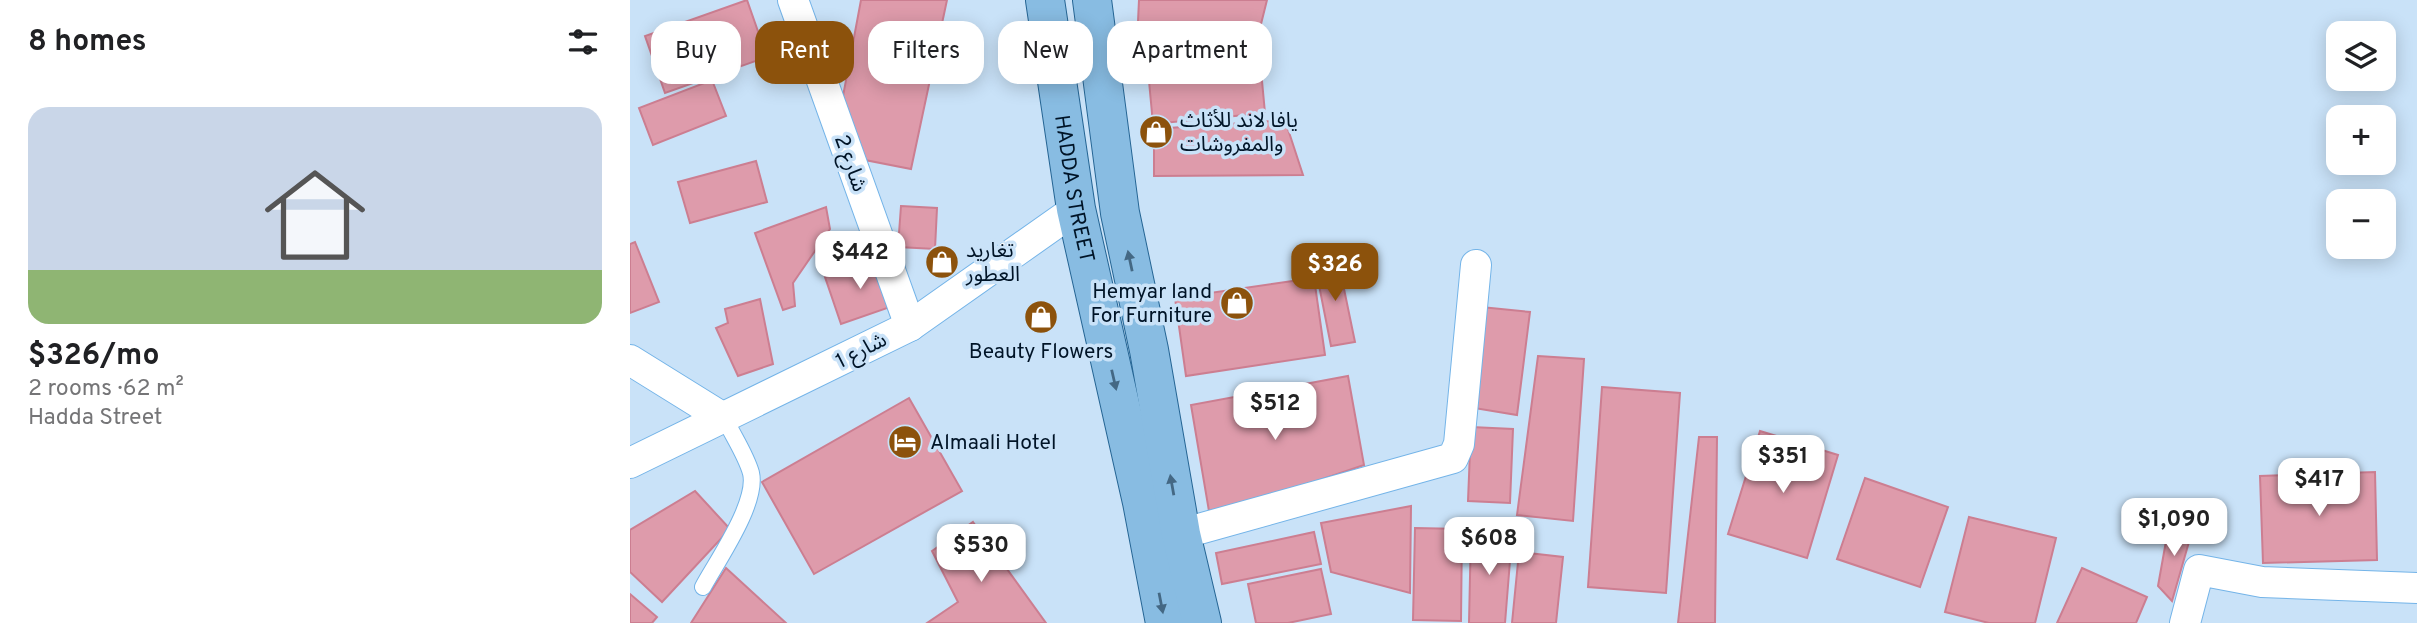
<!DOCTYPE html>
<html lang="en">
<head>
<meta charset="utf-8">
<style>
	:root { --surface:#fff; --page:#f6f6f6; --text:#202124; --muted:#757577; --line:#e0e0e0; --accent:#8c520c }
	body { margin:0; font-family:Overpass,"Noto Sans Arabic",sans-serif; background:var(--page); color:var(--text); height:100vh; display:flex; flex-direction:column; font-size:26px; white-space:nowrap }
	* { box-sizing:border-box; margin:0 }
	p { font-size:23px; color:var(--muted) }
	.icon { flex:none; width:38px; height:38px; fill:none; stroke:currentColor; stroke-width:2; stroke-linecap:round; stroke-linejoin:round }
	.map { position:relative; flex:1; overflow:hidden }
	.panel { display:flex; flex-direction:column; background:var(--surface); width:630px }
	.panel>* { flex:none }
	.guide { position:absolute; left:21px; top:21px; width:665px; height:63px; display:flex; gap:14px }
	.fabs { position:absolute; left:1696px; top:21px; display:grid; gap:14px }
	.fabs a { display:grid; place-items:center; width:70px; height:70px; border-radius:14px; background:var(--surface); box-shadow:0 4px 18px #0003; font-size:35px }
	.price { position:absolute; translate:-50% -60px; padding:0 16px; border-radius:14px; background:#fff; color:#222; font-size:23px; line-height:46px; filter:drop-shadow(0 2px 4px #0008) }
	.price::after { content:''; position:absolute; left:50%; top:42px; width:21px; height:16px; margin-left:-10px; background:inherit; clip-path:polygon(0 0,100% 0,50% 100%) }
	.price.current { background:var(--accent); color:#fff }
	ul { padding:0; list-style:none }
	li { display:grid; align-content:center; gap:14px; height:371px; padding:0 28px }
	li+li { border-top:2px solid var(--line) }
	li span { display:grid; place-items:center; height:217px; border-radius:21px; color:#555 }
	li>.icon { margin-inline-start:auto }
	span .icon { width:126px; height:126px; fill:#fffc; stroke-width:1 }
	li b { font-size:30px }
	h2 { display:flex; justify-content:space-between; align-items:center; height:84px; padding:0 28px; font-size:30px }
	.tag { padding:0 24px; border-radius:21px; background:var(--surface); box-shadow:0 4px 18px #0003; font-size:24px; line-height:63px }
	.tag.current { background:var(--accent); color:#fff }
	main { display:flex; flex:1; min-height:0 }
	.map>svg:first-child { display:block }
	.building { fill:#de9bab; stroke:#cc7e91; stroke-width:2 }
	.lines { fill:none; stroke-linecap:round; stroke-linejoin:round }
	.lane-casing { stroke:#74b4e8; stroke-width:18 }
	.street-casing { stroke:#74b4e8; stroke-width:32 }
	.primary-casing { stroke:#256594; stroke-width:40 }
	.lane { stroke:#fff; stroke-width:16 }
	.street { stroke:#fff; stroke-width:30 }
	.primary { stroke:#88bce2; stroke-width:38 }
	.oneway { fill:#446884 }
	.labels { text-anchor:middle; stroke-width:7; stroke-linejoin:round; paint-order:stroke }
	.poi-label { font-size:21px; fill:#001427; stroke:#c9e2f8; text-anchor:start }
	.street-label { font-size:21px; fill:#001427; stroke:#c9e2f8 }
</style>
</head>
<body>
<main>
<section class="panel">
<h2>8 homes<svg class="icon" aria-label="filters" viewBox="0 0 24 24"><path d="M4 7h16M4 17h16"/><circle cx="9" cy="7" r="2"/><circle cx="15" cy="17" r="2"/></svg></h2>
<ul>
<li><span style="background:linear-gradient(#c9d6e8 75%,#8fb573 0)"><svg class="icon" aria-label="home" viewBox="0 0 24 24"><path d="M3 11l9-7 9 7M6 9v11h12V9"/></svg></span><div><b>$326/mo</b><p>2 rooms · 62 m²</p><p>Hadda Street</p></div></li>
</ul>
</section>
<div class="map">
<svg width="1787" height="623" viewBox="0 0 1787 623">
	<rect width="100%" height="100%" fill="#c9e2f8"/>
	<!-- building -->
	<g class="building">
		<path d="M117 0 137 57 35 93 15 36Z"/>
		<path d="M231 0H317L281 169 230 159 208 123Z"/>
		<path d="M509 0H637L630 28 507 43Z"/>
		<path d="M628 38 635 113 523 124 516 49Z"/>
		<path d="M82 80 96 116 23 145 9 108Z"/>
		<path d="M655 120 673 175 524 176V129Z"/>
		<path d="M126 161 137 202 60 223 48 182Z"/>
		<path d="M271 206 307 208 305 249 268 247Z"/>
		<path d="M196 207 200 229 163 283 165 306 153 310 125 233Z"/>
		<path d="M5 242 29 302 0 313V244Z"/>
		<path d="M250 258 266 305 211 324 195 277Z"/>
		<path d="M708 260 725 342 701 346 685 265Z"/>
		<path d="M684 278 695 355 556 376 545 298Z"/>
		<path d="M130 299 143 364 108 376 86 328 98 323 95 309Z"/>
		<path d="M851 307 900 312 887 415 838 407Z"/>
		<path d="M908 356 954 359 943 521 887 515Z"/>
		<path d="M718 376 734 465 580 517 561 405Z"/>
		<path d="M972 387 1050 393 1036 593 958 587Z"/>
		<path d="M279 398 332 491 184 574 132 482Z"/>
		<path d="M841 427 883 429 880 503 838 501Z"/>
		<path d="M1130 431 1208 455 1177 558 1098 534Z"/>
		<path d="M1069 437H1087L1085 623H1048Z"/>
		<path d="M1745 472 1747 560 1633 563 1630 476Z"/>
		<path d="M1235 478 1318 507 1290 587 1207 559Z"/>
		<path d="M65 491 100 529 32 602 0 572V530Z"/>
		<path d="M781 506 780 593 701 572 691 523Z"/>
		<path d="M1339 517 1426 538 1405 623H1359L1315 612Z"/>
		<path d="M1565 521 1542 601 1528 586 1538 530Z"/>
		<path d="M343 522 416 623H297L328 602 302 551Z"/>
		<path d="M785 528 832 529 831 621 783 620Z"/>
		<path d="M841 531 882 536 875 623H839Z"/>
		<path d="M684 532 691 564 592 584 586 553Z"/>
		<path d="M889 552 933 557 926 623H882Z"/>
		<path d="M96 568 156 623H61Z"/>
		<path d="M1452 568 1517 597 1506 623H1427Z"/>
		<path d="M691 569 701 614 658 623H626L618 584Z"/>
		<path d="M0 594 27 617 22 623H0Z"/>
	</g>
	<g class="lines">
		<!-- lane casing -->
		<g class="lane-casing">
			<path id="lane" d="M73 587C87 561 128 503 121 473 116 455 103 436 95 419"/>
		</g>
		<!-- street casing -->
		<g class="street-casing">
			<g id="street">
				<path d="M163 0 280 326"/>
				<path d="M0 360 95 419"/>
				<path d="M0 463 280 326 446 209"/>
				<path d="M551 534 823 458 829 444 846 265"/>
				<path d="M1555 623 1569 570 1632 582 1787 588"/>
			</g>
		</g>
		<!-- primary casing -->
		<g class="primary-casing">
			<g id="primary">
				<path id="s1" d="M415 0 446 209 512 502 535 623"/>
				<path d="M462 0 490 213 519 350 551 534 572 623"/>
			</g>
		</g>
		<!-- lane -->
		<use href="#lane" class="lane"/>
		<!-- street -->
		<use href="#street" class="street"/>
		<!-- primary -->
		<use href="#primary" class="primary"/>
	</g>
	<!-- one-way arrows -->
	<defs><path id="oneway-solid" d="M-6-.8H1V-3.2L6.5 0L1 3.2V.8H-6Z" transform="scale(1.75)"/></defs>
	<g class="oneway">
		<use href="#oneway-solid" transform="translate(500 261) rotate(-102)"/>
		<use href="#oneway-solid" transform="translate(484 380) rotate(77)"/>
		<use href="#oneway-solid" transform="translate(542 485) rotate(-100)"/>
		<use href="#oneway-solid" transform="translate(531 603) rotate(79)"/>
	</g>
	<!-- icons -->
	<defs>
		<g id="shop-disc" transform="scale(1.75)"><circle r="9.5" fill="#8c520c" stroke="#c9e2f8"/><path d="M-5-2.5h2.3a2.7 3.5 0 0 1 5.4 0H5L5.5 6h-11ZM-1.5-2.5h3a1.5 2.3 0 0 0-3 0Z" fill="#fff"/></g>
		<g id="hotel-disc" transform="scale(1.75)"><circle r="9.5" fill="#8c520c" stroke="#c9e2f8"/><path d="M-6-4.5h1.5V1H6V5H4.5V3h-9V5H-6ZM-4 0a1.8 1.8 0 1 1 3.6 0ZM.5 0V-2.5h3Q6-2.5 6 0Z" fill="#fff"/></g>
	</defs>
	<g fill-rule="evenodd">
		<use href="#shop-disc" x="526" y="132"/>
		<use href="#shop-disc" x="312" y="262"/>
		<use href="#shop-disc" x="607" y="303"/>
		<use href="#shop-disc" x="411" y="317"/>
		<use href="#hotel-disc" x="275" y="442"/>
	</g>
	<g class="labels">
		<!-- poi labels -->
		<g class="poi-label">
			<text x="550" y="127">يافا لاند للأثاث<tspan x="550" dy="24">والمفروشات</tspan></text>
			<text x="336" y="257">تغاريد<tspan x="336" dy="24">العطور</tspan></text>
			<text x="582" y="298" text-anchor="end">Hemyar land<tspan x="582" dy="24">For Furniture</tspan></text>
			<text x="411" y="358" text-anchor="middle">Beauty Flowers</text>
			<text x="300" y="449">Almaali Hotel</text>
		</g>
		<!-- street labels -->
		<g class="street-label">
			<text transform="translate(221 163) rotate(70)" y="7">شارع 2</text>
			<text dy="7" stroke="none"><textPath href="#s1" startOffset="191">HADDA STREET</textPath></text>
			<text transform="translate(231 350) rotate(-27)" y="7">شارع 1</text>
		</g>
	</g>
</svg>
<div class="fabs">
<a><svg class="icon" aria-label="layers" viewBox="0 0 24 24"><path d="M12 4l9 5-9 5-9-5zM3 14l9 5 9-5"/></svg></a>
<a>+</a>
<a>−</a>
</div>
<b class="price" style="left:230px;top:291px">$442</b>
<b class="price current" style="left:705px;top:303px">$326</b>
<b class="price" style="left:645px;top:442px">$512</b>
<b class="price" style="left:1153px;top:495px">$351</b>
<b class="price" style="left:1689px;top:518px">$417</b>
<b class="price" style="left:1544px;top:558px">$1,090</b>
<b class="price" style="left:859px;top:577px">$608</b>
<b class="price" style="left:351px;top:584px">$530</b>
<div class="guide">
<a class="tag">Buy</a>
<a class="tag current">Rent</a>
<a class="tag">Filters</a>
<a class="tag">New</a>
<a class="tag">Apartment</a>
</div>
</div>
</main>
</body>
</html>
